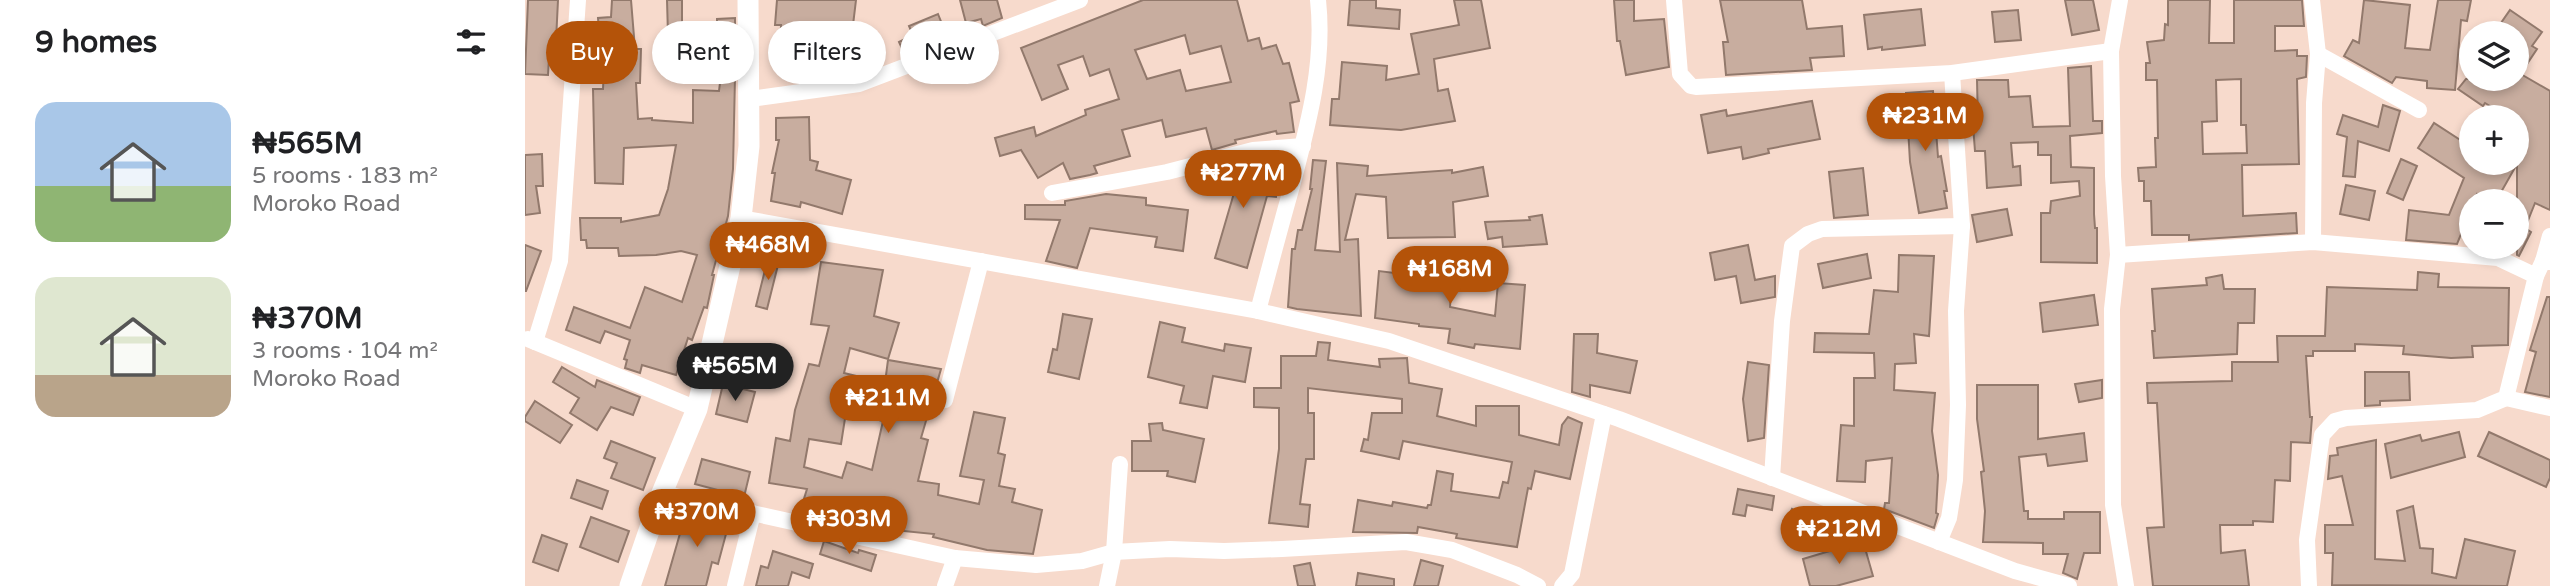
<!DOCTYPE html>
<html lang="en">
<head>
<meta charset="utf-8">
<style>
	:root { --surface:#fff; --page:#f2f2f2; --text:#202124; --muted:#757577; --accent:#b45309 }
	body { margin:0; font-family:"Varela Round",sans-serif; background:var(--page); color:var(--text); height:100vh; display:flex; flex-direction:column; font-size:26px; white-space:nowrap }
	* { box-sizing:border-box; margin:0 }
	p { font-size:23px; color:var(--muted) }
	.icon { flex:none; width:38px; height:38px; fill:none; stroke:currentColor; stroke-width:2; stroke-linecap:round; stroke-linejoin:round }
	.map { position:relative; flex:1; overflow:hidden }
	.sheet { display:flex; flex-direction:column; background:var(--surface); width:525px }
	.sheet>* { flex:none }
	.top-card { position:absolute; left:21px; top:21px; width:665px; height:63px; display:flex; gap:14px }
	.fabs { position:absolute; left:1934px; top:21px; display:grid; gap:14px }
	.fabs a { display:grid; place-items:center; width:70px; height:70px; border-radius:50%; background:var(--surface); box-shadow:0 4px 10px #0003; font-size:35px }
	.price { position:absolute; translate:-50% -60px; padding:0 16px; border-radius:24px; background:var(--accent); color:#fff; font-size:23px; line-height:46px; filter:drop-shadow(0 2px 4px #0008) }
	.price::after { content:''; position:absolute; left:50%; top:42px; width:21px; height:16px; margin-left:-10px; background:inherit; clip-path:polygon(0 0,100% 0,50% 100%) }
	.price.current { background:#222; color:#fff }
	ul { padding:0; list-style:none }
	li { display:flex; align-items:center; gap:21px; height:175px; padding:0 35px }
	li span { display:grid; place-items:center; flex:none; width:196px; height:140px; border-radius:21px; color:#555 }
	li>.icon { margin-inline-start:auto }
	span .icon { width:84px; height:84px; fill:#fffc; stroke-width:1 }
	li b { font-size:30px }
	h2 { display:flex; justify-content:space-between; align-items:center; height:84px; padding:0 35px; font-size:30px }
	.chip { padding:0 24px; border-radius:32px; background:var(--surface); box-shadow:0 4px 10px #0003; font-size:24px; line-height:63px }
	.chip.current { background:var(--accent); color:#fff }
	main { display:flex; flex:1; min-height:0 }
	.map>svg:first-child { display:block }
	.building { fill:#c8ad9f; stroke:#92796c; stroke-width:2; fill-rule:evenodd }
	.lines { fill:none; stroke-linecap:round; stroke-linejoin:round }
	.minor { stroke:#fff; stroke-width:16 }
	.tertiary { stroke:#fff; stroke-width:21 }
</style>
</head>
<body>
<main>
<section class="sheet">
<h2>9 homes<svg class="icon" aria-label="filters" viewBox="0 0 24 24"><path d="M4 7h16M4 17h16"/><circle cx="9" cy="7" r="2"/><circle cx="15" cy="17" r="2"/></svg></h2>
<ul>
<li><span style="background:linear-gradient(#a9c7e8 60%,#8fb573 0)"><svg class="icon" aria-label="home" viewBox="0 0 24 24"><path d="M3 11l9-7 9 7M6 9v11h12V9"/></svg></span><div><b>₦565M</b><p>5 rooms · 183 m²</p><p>Moroko Road</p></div></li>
<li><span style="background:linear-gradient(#dfe7d0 70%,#b9a48a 0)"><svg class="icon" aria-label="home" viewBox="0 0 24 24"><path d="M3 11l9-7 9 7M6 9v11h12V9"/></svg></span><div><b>₦370M</b><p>3 rooms · 104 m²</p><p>Moroko Road</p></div></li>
</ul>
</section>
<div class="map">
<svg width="2025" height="586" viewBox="0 0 2025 586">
	<rect width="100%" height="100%" fill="#f7dacc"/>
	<!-- building -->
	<g class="building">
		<path d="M3 0H33L31 41 25 40 23 75 0 74Z"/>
		<path d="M87 0H106L110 49H116L115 83H111L113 119 127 118V120L168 123V90L194 91 196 75 210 77 208 169 203 216 187 275H189L182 308 179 307 167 340 163 338 151 375 117 365 115 373 100 368 102 360 99 359 105 340 80 331 75 343 41 330 49 307 105 328 120 287 157 302 172 255 156 251 131 255 94 256 93 248H62L61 240H56L55 218H96V222L134 215 143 189 151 145 99 148 98 184 70 183 68 89H78L80 45 75 46 73 18 86 17Z"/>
		<path d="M142 0H157V22L192 23V19L210 18V52L163 50V42H148V35H143Z"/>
		<path d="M252 0H331L322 75H295L297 61 255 59 256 25H250Z"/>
		<path d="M435 0H472L477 18 458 26 456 19 441 23Z"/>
		<path d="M618 0H712L723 41 734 38 737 49 751 45 758 64 764 63 774 101 765 103 769 132 752 134 751 131 710 140 711 143 687 150 681 128 641 137 637 120 597 130 605 156 569 166 572 173 565 175 545 179 538 163 513 178 496 150 475 156 470 138 509 127 511 136 561 115 560 110 594 99 584 69 565 76 558 56 533 65 543 89 517 100 496 48ZM660 35 665 54 696 46 706 82 661 91 655 70 622 79 610 50Z"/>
		<path d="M825 0H851V8L875 10 874 29 823 25Z"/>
		<path d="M929 0H956L965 48 909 59 913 91 923 89 930 121 876 130 805 125 807 99H814L817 62 862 66 861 80 894 74 886 34 934 25Z"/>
		<path d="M1089 0H1109V21L1139 19 1144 67 1101 75 1095 41H1092Z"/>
		<path d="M1195 0H1277L1282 29 1317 26 1319 56 1285 58 1287 70 1201 75 1198 42H1203Z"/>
		<path d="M1540 0H1568L1574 30 1547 35Z"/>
		<path d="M1643 0H1685L1684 43H1709V0H1777L1779 26H1750V51L1772 50V56H1782L1781 77 1772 79 1774 164 1717 165 1718 216 1771 213 1772 233 1664 240V235H1627L1626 201H1619V181H1614L1613 168 1631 167 1630 138H1633L1632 80H1621V63H1625L1622 42 1639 40 1640 24 1643 25ZM1716 79V125H1721L1722 153 1678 154 1677 122 1692 121 1691 80Z"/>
		<path d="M1839 0 1885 5 1880 48 1905 50 1913 0H1946L1942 21 1936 20 1930 90 1902 88V81L1871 77 1867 83 1819 56 1828 40 1834 43Z"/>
		<path d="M1396 9 1400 45 1357 50V47L1343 49 1339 15Z"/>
		<path d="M1493 10 1496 40 1470 42 1467 12Z"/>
		<path d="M1985 10 2017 32 2007 46 2012 49 2002 64 1992 57V33H1969Z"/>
		<path d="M413 14 423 39 380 55 374 42 388 35 384 26Z"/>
		<path d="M1566 66 1568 121H1577V133L1545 136 1546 167 1569 168V214L1570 228H1572V263L1516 262V213H1525L1526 201 1555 196 1554 181 1526 183V155H1513V142L1486 143 1488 167 1495 166 1496 185 1462 188 1460 151H1450L1448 125 1453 124 1452 80H1483L1484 97 1505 96 1508 127 1545 126 1543 68Z"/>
		<path d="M1994 73 2025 91V210L2010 203 2000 228 2006 232 1994 256 1992 255V164L1971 201H1965L1952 194 1949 201H1946V210L1932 244 1881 240 1884 210 1924 215 1939 178 1893 148 1909 123 1946 147V163H1992V137L1997 125 1992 122V117H1983L1960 103 1958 106 1933 89 1941 79H1992Z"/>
		<path d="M1408 91 1413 157 1416 156 1422 191H1419L1422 208 1394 213 1385 162 1381 93Z"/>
		<path d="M1287 101 1295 139 1243 149 1244 153 1218 159 1216 147 1183 153 1176 115 1201 110 1202 116Z"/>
		<path d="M1858 105 1875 111 1864 151 1833 141 1830 177 1818 176 1822 137 1812 134 1818 115 1853 127Z"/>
		<path d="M284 117 285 160 293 162 291 170 326 180 317 214 276 202 275 207 246 201 250 173H247L254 140H251V118Z"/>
		<path d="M17 154 18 186H11L15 213 0 215V155Z"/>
		<path d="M1876 159 1892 166 1878 200 1862 193Z"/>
		<path d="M788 160 801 161 790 250 815 252 812 163 843 166 842 176 927 170V173L958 167 963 196 928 202 930 237 863 238 861 197 831 194 820 240 833 239 836 316 772 309 763 307 767 249H770L773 230H777L787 189H785Z"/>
		<path d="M704 167 754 172 751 197 742 196 722 268 690 258 709 193 688 191 690 171Z"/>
		<path d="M1338 168 1343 215 1309 218 1304 172Z"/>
		<path d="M1821 185 1850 191 1844 220 1815 214Z"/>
		<path d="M581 194 621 198V205L663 210 658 251 630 247 632 237 565 228 552 268 521 261 535 220 500 219V205H540V201Z"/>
		<path d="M1482 209 1487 235 1452 242 1447 215Z"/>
		<path d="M1017 215 1022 244 978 247 977 237 963 239 960 222 1005 220 1004 217Z"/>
		<path d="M0 245 16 251 1 291H0Z"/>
		<path d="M1223 245 1230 280 1250 276V297L1216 303 1211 276 1190 280 1185 253Z"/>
		<path d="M244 254 255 257 242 309 231 306Z"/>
		<path d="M1342 254 1346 278 1298 288 1293 264Z"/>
		<path d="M1374 255 1409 256 1404 336 1389 334 1391 363 1370 364 1369 390 1410 393 1407 431 1413 475 1411 513 1413 514 1409 528 1359 509 1360 503H1364L1367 458 1341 461 1340 482 1312 481 1316 425 1329 426V378H1350L1349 353 1289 352 1290 333 1344 334 1349 290 1373 292Z"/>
		<path d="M895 256 928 259 925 307 970 316 973 283 1000 285 995 349 950 344 949 348 923 343 925 329 894 326V324L850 318 854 271 894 276Z"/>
		<path d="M296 262 358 270 349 316 374 323 363 359 325 348 319 373 360 383 363 360 416 369 396 438 403 440 393 481 414 484 413 495 454 504 459 480 435 476 449 412 480 418 473 453 480 455 474 486 490 489 487 502 517 510 508 554 462 550 408 537 409 534 369 530 342 524V522L277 505 282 489 244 483 251 438 265 441 270 410 284 364 294 366 304 326 286 324ZM321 412 358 421 347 470 322 462 317 478 279 467 284 439 316 444Z"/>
		<path d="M1893 272 1914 274 1913 287 1984 288 1983 345 1947 346 1948 357 1926 358 1878 354 1879 346 1830 344V351H1788V356H1781L1785 417H1787L1785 443 1766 442 1765 481 1750 480 1748 522 1728 521V525H1695L1696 553 1720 550 1724 586H1628L1622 528 1639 527 1632 403H1623L1622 383 1707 381V362H1753L1752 336H1800L1802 287 1892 290Z"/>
		<path d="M1697 275 1699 289H1730L1729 323H1713L1712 354 1629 358 1627 331H1630L1627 289 1682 285 1681 278Z"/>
		<path d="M1569 295 1573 325 1518 332 1515 303Z"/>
		<path d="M2022 297H2025V397L2000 392 2011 352 2005 350Z"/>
		<path d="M538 314 567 319 554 379 523 372 528 349 532 350Z"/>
		<path d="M635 322 660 328 657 342 699 351 700 344 726 348 720 382 688 376 682 408 655 403 659 386 623 377Z"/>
		<path d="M1049 334H1073L1072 353 1112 361 1105 393 1065 385V397L1047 392Z"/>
		<path d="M793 342 805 343 803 360 855 367 854 359 882 358 884 383 917 389 912 416 951 426V406H994V435L1034 445 1037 425 1043 417 1057 423 1045 479 1010 471 1006 489 1003 488 992 547 931 538 932 534 893 527 892 533 828 532 833 500 867 506 868 502 902 508 903 505H906L912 471 928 474 926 491 974 498 978 482 983 483 987 462 878 441 874 459 836 451 839 439 843 440 847 413H877V399L783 388V413H789V459H781L775 504 785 505 783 527 744 523 754 449V408L729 407V388H756V356H791Z"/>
		<path d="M1223 362 1244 365 1239 438 1223 441 1218 399Z"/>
		<path d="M37 367 70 387 72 380 115 397 108 415 86 407 72 430 45 413 54 398 28 382Z"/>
		<path d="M1840 372H1884L1885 400 1855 401V405L1840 406Z"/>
		<path d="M1577 380V398L1554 402 1550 384Z"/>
		<path d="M198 384 230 392 222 422 191 414Z"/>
		<path d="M1452 385H1513V439L1559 433 1562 461 1523 466 1521 454 1494 457 1499 511H1503V519H1539V512H1575V553H1559L1552 579 1538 573 1543 554H1518V543L1458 542 1460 511 1456 472 1459 471 1452 419Z"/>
		<path d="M10 401 47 425 35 443 0 421V417Z"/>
		<path d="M637 423 638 430 679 439 670 482 642 476 643 471H607V441H626L624 424Z"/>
		<path d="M1934 432 1940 457 1866 478 1860 444 1895 435 1897 441Z"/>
		<path d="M1964 432 2025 460V478L2021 487 1953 456Z"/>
		<path d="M1851 440 1850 559 1880 561 1872 511 1888 506 1895 548 1908 549 1907 573 1931 578 1940 539 1990 551 1982 586 1807 585 1808 553H1800V525H1828L1817 476 1803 479 1805 456 1813 455 1812 448Z"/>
		<path d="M86 441 130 458 118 490 86 478 92 463 79 458Z"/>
		<path d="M177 459 225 472 219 497 170 484Z"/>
		<path d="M52 480 83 491 77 509 46 498Z"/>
		<path d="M1213 489 1249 496 1247 510 1222 505 1220 516 1208 514Z"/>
		<path d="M162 509 205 519 193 564 187 562 181 586H140Z"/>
		<path d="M1267 509 1284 518 1278 530 1261 522Z"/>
		<path d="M66 517 104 531 93 562 55 547Z"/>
		<path d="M17 535 42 544 33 571 8 562Z"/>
		<path d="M299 541 333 553 334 550 351 555 346 571 295 554Z"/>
		<path d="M1338 541 1348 576 1311 586H1285L1278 559Z"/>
		<path d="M248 551 288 564 284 578 267 572 263 586H231L236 566 243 568Z"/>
		<path d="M896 560 918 566 913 586H889Z"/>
		<path d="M785 563 790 586H773L769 566Z"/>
		<path d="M833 573 869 579V586H831Z"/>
	</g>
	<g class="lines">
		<!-- minor -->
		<g class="minor">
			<path d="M1149 0 1155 74 1166 86 1171 87 1427 73 1586 51"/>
			<path d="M1595 0 1586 51 1588 176 1593 255 1587 309 1588 505 1601 586"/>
			<path d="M1787 0 1793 54 1789 103 1788 242"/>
			<path d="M1793 54 1894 110"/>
			<path d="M225 99 334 84 555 0"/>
			<path d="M527 193 642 172 728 150 778 146"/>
			<path d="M216 218 733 311 864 341 1094 419 1490 571 1544 586"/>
			<path d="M1593 255 1788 242 1973 258 2011 276 2018 261 2025 262"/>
			<path d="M2018 261 2025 236"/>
			<path d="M733 311C744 270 755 228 767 186 783 125 800 64 793 0"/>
			<path d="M3 339 172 409"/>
			<path d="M10 342 35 261 53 0"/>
			<path d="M1981 398 2025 408"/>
			<path d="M420 400 456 261"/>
			<path d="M1247 478 1257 321 1267 246 1283 234 1297 229 1437 226"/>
			<path d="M137 493 430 558 511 565 557 561 589 552 645 549 699 551 757 549 881 542 927 550 992 575 1013 586"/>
			<path d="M1414 542 1424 518 1430 480 1433 405 1431 311 1437 226 1427 73"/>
			<path d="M210 586 228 513"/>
			<path d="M420 586 430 558"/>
			<path d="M582 586 589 552 595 464"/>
			<path d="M1037 586 1047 574 1079 414"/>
			<path d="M1784 586 1782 540 1797 435 1810 421 1821 418 1952 410 1981 398 2011 276"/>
		</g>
		<!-- tertiary -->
		<path class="tertiary" d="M105 586 137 493 172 409 216 218 224 146 223 0"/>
	</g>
</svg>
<div class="fabs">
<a><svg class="icon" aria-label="layers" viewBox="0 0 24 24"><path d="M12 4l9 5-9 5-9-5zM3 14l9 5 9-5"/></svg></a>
<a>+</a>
<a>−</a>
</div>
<b class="price" style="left:1400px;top:153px">₦231M</b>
<b class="price" style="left:718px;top:210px">₦277M</b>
<b class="price" style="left:243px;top:282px">₦468M</b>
<b class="price" style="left:925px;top:306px">₦168M</b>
<b class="price current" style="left:210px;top:403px">₦565M</b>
<b class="price" style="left:363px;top:435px">₦211M</b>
<b class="price" style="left:172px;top:549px">₦370M</b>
<b class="price" style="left:324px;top:556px">₦303M</b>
<b class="price" style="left:1314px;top:566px">₦212M</b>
<div class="top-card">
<a class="chip current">Buy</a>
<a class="chip">Rent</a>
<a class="chip">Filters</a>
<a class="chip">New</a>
</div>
</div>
</main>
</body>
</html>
